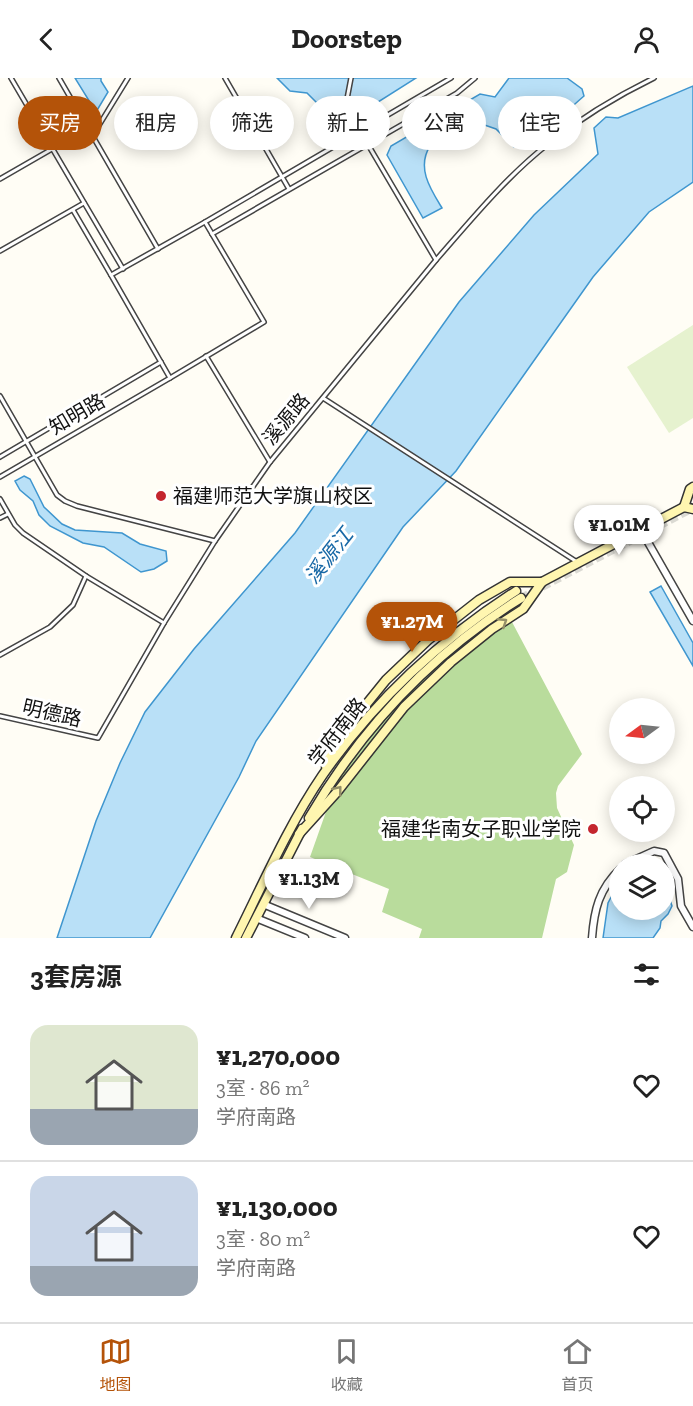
<!DOCTYPE html>
<html lang="zh">
<head>
<meta charset="utf-8">
<style>
	:root { --surface:#fff; --page:#f2f2f2; --text:#222; --muted:#767676; --line:#e0e0e0; --accent:#b45309 }
	body { margin:0; font-family:"Zilla Slab","Noto Sans SC",serif; background:var(--page); color:var(--text); height:100vh; display:flex; flex-direction:column; font-size:22px; white-space:nowrap }
	* { box-sizing:border-box; margin:0 }
	p { font-size:20px; color:var(--muted) }
	.icon { flex:none; width:33px; height:33px; fill:none; stroke:currentColor; stroke-width:2; stroke-linecap:round; stroke-linejoin:round }
	.map { position:relative; height:860px; overflow:hidden }
	.panel { display:flex; flex-direction:column; background:var(--surface); flex:1 }
	.panel>* { flex:none }
	.banner { position:absolute; left:18px; top:18px; width:657px; height:54px; display:flex; gap:12px }
	.needle { width:39px; rotate:255deg }
	.fabs { position:absolute; left:609px; top:620px; display:grid; gap:12px }
	.fabs a { display:grid; place-items:center; width:66px; height:66px; border-radius:50%; background:var(--surface); box-shadow:0 3px 15px #0003; font-size:30px }
	.price { position:absolute; translate:-50% -51px; padding:0 14px; border-radius:21px; background:#fff; color:#222; font-size:20px; line-height:39px; filter:drop-shadow(0 2px 3px #0008) }
	.price::after { content:''; position:absolute; left:50%; top:36px; width:18px; height:14px; margin-left:-9px; background:inherit; clip-path:polygon(0 0,100% 0,50% 100%) }
	.price.current { background:var(--accent); color:#fff }
	ul { padding:0; list-style:none }
	li { display:flex; align-items:center; gap:18px; height:150px; padding:0 30px }
	li+li { border-top:2px solid var(--line) }
	li span { display:grid; place-items:center; flex:none; width:168px; height:120px; border-radius:18px; color:#555 }
	li>.icon { margin-inline-start:auto }
	span .icon { width:72px; height:72px; fill:#fffc; stroke-width:1 }
	li b { font-size:26px }
	h2 { display:flex; justify-content:space-between; align-items:center; height:72px; padding:0 30px; font-size:26px }
	.chip { padding:0 21px; border-radius:27px; background:var(--surface); box-shadow:0 3px 15px #0003; font-size:21px; line-height:54px }
	.chip.current { background:var(--accent); color:#fff }
	header { display:flex; justify-content:space-between; align-items:center; height:78px; padding:0 30px; background:var(--surface); font-size:27px; font-weight:700 }
	.tab-bar { display:flex; justify-content:space-around; align-items:center; height:84px; border-top:2px solid var(--line); background:var(--surface); font-size:16px; color:var(--muted) }
	.tab-bar a { display:grid; justify-items:center; gap:3px }
	.tab-bar .current { color:var(--accent) }
	.map>svg:first-child { display:block }
	.forest { fill:#b9dc9c }
	.pitch { fill:#e6f2cf }
	.water { fill:#b9e0f7; stroke:#3f96cf; stroke-width:1.5 }
	.lines { fill:none; stroke-linecap:round; stroke-linejoin:round }
	.secondary-tunnel { stroke:#dbdad3; stroke-width:8; stroke-dasharray:8 4; stroke-linecap:butt }
	.service-casing { stroke:#444; stroke-width:6 }
	.minor-casing { stroke:#444; stroke-width:9 }
	.secondary-casing { stroke:#333; stroke-width:11 }
	.service { stroke:#fff; stroke-width:3 }
	.minor { stroke:#fff; stroke-width:6 }
	.secondary { stroke:#fff6b0; stroke-width:8 }
	.oneway { stroke:#948f68 }
	.poi-dot { fill:#c4262e; stroke:#fff; stroke-width:2 }
	.labels { text-anchor:middle; stroke-width:6; stroke-linejoin:round; paint-order:stroke }
	.street-label { font-size:20px; fill:#111; stroke:#fff }
	.poi-label { font-size:20px; fill:#111; stroke:#fff; text-anchor:start }
	.water-label { font-size:21px; font-style:italic; fill:#1768a6; stroke:#fff }
</style>
</head>
<body>
<header><svg class="icon" aria-label="back" viewBox="0 0 24 24"><path d="M15 5l-7 7 7 7"/></svg>Doorstep<svg class="icon" aria-label="person" viewBox="0 0 24 24"><circle cx="12" cy="8" r="4"/><path d="M4 21q1-7 8-7t8 7"/></svg></header>
<div class="map">
<svg width="693" height="860" viewBox="0 0 693 860">
	<rect width="100%" height="100%" fill="#fffdf5"/>
	<!-- forest -->
	<path class="forest" d="M512 544 582 676 558 708 556 715 557 730 574 767 567 794 556 801 542 860H419L422 851 382 834 389 811 310 779 339 697 398 620 464 565Z"/>
	<!-- pitch -->
	<path class="pitch" d="M693 247V340L669 355 627 289Z"/>
	<!-- water -->
	<g class="water">
		<path d="M75 0H101V3L108 14 96 34Z"/>
		<path d="M277 0H416L367 31 334 42 307 15 290 13Z"/>
		<path d="M509 0H567L582 11 584 18C563 36 541 60 514 69L496 51 476 44 454 54 448 52C442 57 434 62 430 68 416 90 431 112 442 130L423 140 387 77 391 68 480 16 495 19Z"/>
		<path d="M693 8V104L649 134 593 199 456 393 403 449 256 663 239 699 150 860H57L96 743 120 685 145 634 194 571 295 455 459 224 534 137 598 76 594 50 606 39 618 40Z"/>
		<path d="M24 398 30 401 44 429 62 446 75 452 122 455 140 466 166 473 167 483 154 491 141 494 104 469 83 465 50 448 39 437 33 423 20 412 15 403Z"/>
		<path d="M661 508 693 565V588L650 514Z"/>
		<path d="M665 796 672 802 668 816 672 828 668 836 661 843 660 850 653 860H603L608 825 617 808 619 806 620 831H664Z"/>
	</g>
	<g class="lines">
		<!-- secondary-tunnel -->
		<path class="secondary-tunnel" d="M521 520 693 430"/>
		<!-- service casing -->
		<g class="service-casing">
			<g id="service">
				<path d="M11 0 123 191"/>
				<path d="M59 0 158 171"/>
				<path d="M225 0 289 111"/>
				<path d="M93 57 128 0"/>
				<path d="M0 101 52 71"/>
				<path d="M73 132 111 197"/>
				<path d="M205 144 264 244 170 300 111 197Z"/>
				<path d="M205 144 451 0"/>
				<path d="M212 156 457 15 475 0"/>
				<path d="M0 173 84 125"/>
				<path d="M436 182C471 142 506 99 548 66 581 40 617 18 654 0"/>
				<path d="M206 278 270 384"/>
				<path d="M0 318 57 417 65 423 77 428 215 463"/>
				<path d="M323 320 577 484"/>
				<path d="M0 379 161 284"/>
				<path d="M0 399 170 300"/>
				<path d="M0 421 15 447 23 455 86 498 164 545"/>
				<path d="M0 440 8 436"/>
				<path d="M0 577 50 549 73 527 86 498"/>
				<path d="M0 638 98 660 164 545 215 463 270 384 436 182 360 53 347 21 351 0"/>
			</g>
		</g>
		<!-- minor casing -->
		<g class="minor-casing">
			<g id="minor">
				<path d="M641 452 693 543"/>
				<path d="M625 786 654 773 664 775 678 801 681 828 693 849"/>
				<path d="M263 826 345 860"/>
				<path d="M256 840 305 860"/>
				<path d="M592 860C594 832 599 811 620 791"/>
			</g>
		</g>
		<!-- secondary casing -->
		<g class="secondary-casing">
			<g id="secondary">
				<path d="M684 429 690 411 693 409"/>
				<path d="M326 688 335 665 386 602 428 562 479 522 510 504H542"/>
				<path d="M309 740C362 649 431 576 521 520"/>
				<path d="M299 756 337 714 404 629 451 584 492 551 523 531 542 504 684 429 693 431"/>
				<path d="M236 860C263 806 288 748 322 698 374 623 440 562 516 513"/>
				<path d="M246 860 302 751"/>
			</g>
		</g>
		<!-- service -->
		<use href="#service" class="service"/>
		<!-- minor -->
		<use href="#minor" class="minor"/>
		<!-- secondary -->
		<use href="#secondary" class="secondary"/>
	</g>
	<!-- one-way arrows -->
	<defs><path id="oneway-chevron" d="M-2-3.5L2.5 0L-2 3.5" fill="none" stroke-width="1.6" stroke-linecap="round" stroke-linejoin="round" transform="scale(1.5)"/></defs>
	<g class="oneway">
		<use href="#oneway-chevron" transform="translate(503 544) rotate(-33)"/>
		<use href="#oneway-chevron" transform="translate(338 712) rotate(-51)"/>
	</g>
	<!-- markers -->
	<g class="poi-dot">
		<circle cx="161" cy="418" r="6"/>
		<circle cx="593" cy="751" r="6"/>
	</g>
	<g class="labels">
		<!-- street labels -->
		<g class="street-label">
			<text transform="translate(77 336) rotate(-30)" y="7">知明路</text>
			<text transform="translate(286 341) rotate(-50)" y="7">溪源路</text>
			<text transform="translate(52 635) rotate(13)" y="7">明德路</text>
			<text transform="translate(337 654) rotate(-52)" y="7">学府南路</text>
		</g>
		<!-- poi labels -->
		<g class="poi-label">
			<text x="173" y="425">福建师范大学旗山校区</text>
			<text x="581" y="758" text-anchor="end">福建华南女子职业学院</text>
		</g>
		<!-- water labels -->
		<g class="water-label">
			<text transform="translate(329 478) rotate(-52)" y="7">溪源江</text>
		</g>
	</g>
</svg>
<div class="fabs">
<a><svg class="needle" viewBox="-14 -14 28 28"><path d="M0-13l5 13h-10z" fill="#e53935"/><path d="M0 13l5-13h-10z" fill="#767676"/></svg></a>
<a><svg class="icon" aria-label="locate" viewBox="0 0 24 24"><circle cx="12" cy="12" r="6"/><path d="M12 2v4M12 18v4M2 12h4M18 12h4"/></svg></a>
<a><svg class="icon" aria-label="layers" viewBox="0 0 24 24"><path d="M12 4l9 5-9 5-9-5zM3 14l9 5 9-5"/></svg></a>
</div>
<b class="price" style="left:619px;top:478px">¥1.01M</b>
<b class="price current" style="left:412px;top:575px">¥1.27M</b>
<b class="price" style="left:309px;top:832px">¥1.13M</b>
<div class="banner">
<a class="chip current">买房</a>
<a class="chip">租房</a>
<a class="chip">筛选</a>
<a class="chip">新上</a>
<a class="chip">公寓</a>
<a class="chip">住宅</a>
</div>
</div>
<section class="panel">
<h2>3套房源<svg class="icon" aria-label="filters" viewBox="0 0 24 24"><path d="M4 7h16M4 17h16"/><circle cx="9" cy="7" r="2"/><circle cx="15" cy="17" r="2"/></svg></h2>
<ul>
<li><span style="background:linear-gradient(#dfe7d0 70%,#9aa5b1 0)"><svg class="icon" aria-label="home" viewBox="0 0 24 24"><path d="M3 11l9-7 9 7M6 9v11h12V9"/></svg></span><div><b>¥1,270,000</b><p>3室 · 86 m²</p><p>学府南路</p></div><svg class="icon" aria-label="heart" viewBox="0 0 24 24"><path d="M12 20l-8-8c-3-5 5-10 8-4 3-6 11-1 8 4z"/></svg></li>
<li><span style="background:linear-gradient(#c9d6e8 75%,#9aa5b1 0)"><svg class="icon" aria-label="home" viewBox="0 0 24 24"><path d="M3 11l9-7 9 7M6 9v11h12V9"/></svg></span><div><b>¥1,130,000</b><p>3室 · 80 m²</p><p>学府南路</p></div><svg class="icon" aria-label="heart" viewBox="0 0 24 24"><path d="M12 20l-8-8c-3-5 5-10 8-4 3-6 11-1 8 4z"/></svg></li>
</ul>
</section>
<nav class="tab-bar">
<a class="current"><svg class="icon" aria-label="map" viewBox="0 0 24 24"><path d="M3 6l6-2 6 2 6-2v14l-6 2-6-2-6 2zM9 4v14M15 6v14"/></svg>地图</a>
<a><svg class="icon" aria-label="saved" viewBox="0 0 24 24"><path d="M7 4h10v16l-5-4-5 4z"/></svg>收藏</a>
<a><svg class="icon" aria-label="home" viewBox="0 0 24 24"><path d="M3 11l9-7 9 7M6 9v11h12V9"/></svg>首页</a>
</nav>
</body>
</html>
